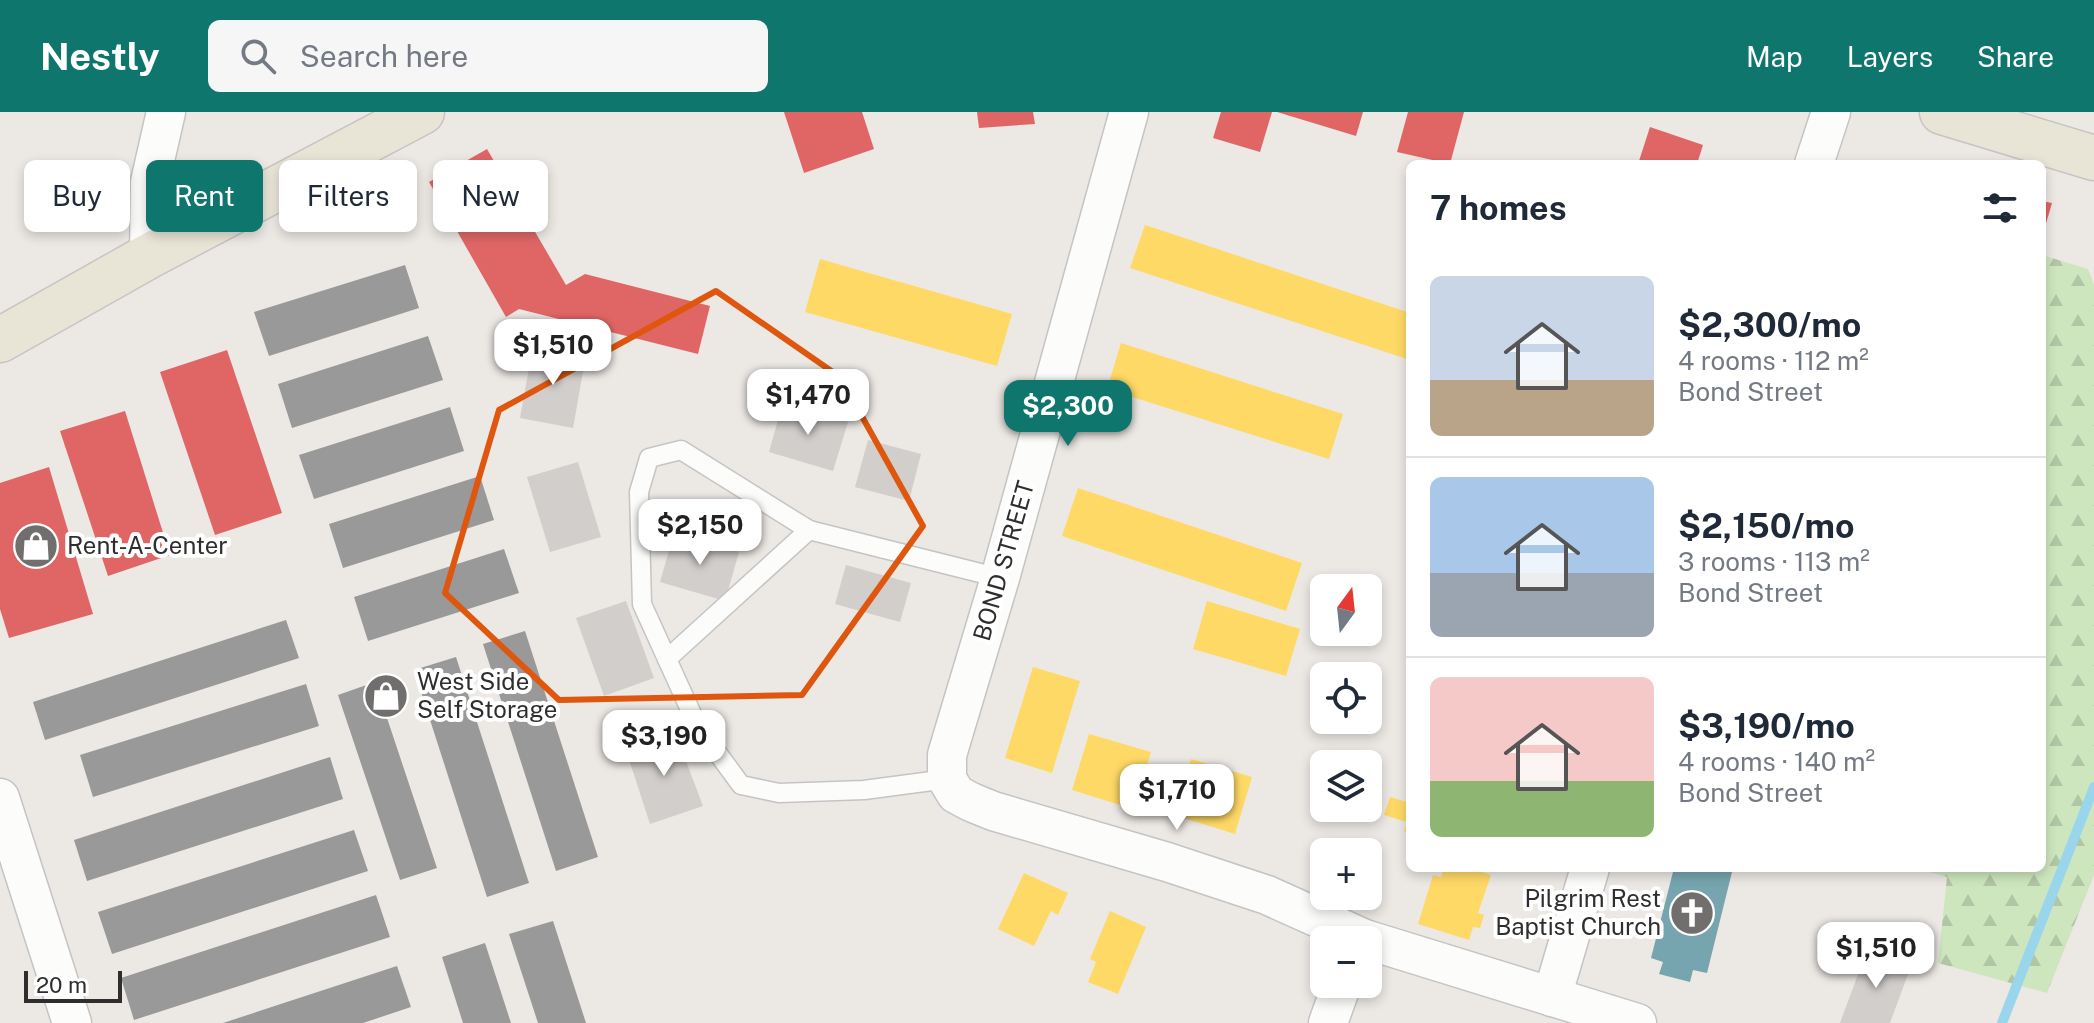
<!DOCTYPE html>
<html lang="en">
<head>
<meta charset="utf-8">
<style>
	:root { --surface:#fff; --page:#f6f6f7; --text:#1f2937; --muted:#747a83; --line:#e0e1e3; --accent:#0f766e }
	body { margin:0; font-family:"Public Sans",sans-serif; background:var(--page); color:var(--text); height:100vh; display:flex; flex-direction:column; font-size:30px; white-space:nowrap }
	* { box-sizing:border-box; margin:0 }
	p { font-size:26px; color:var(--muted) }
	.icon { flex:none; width:44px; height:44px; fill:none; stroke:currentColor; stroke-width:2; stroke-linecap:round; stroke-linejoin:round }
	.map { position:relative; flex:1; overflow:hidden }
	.drawer { position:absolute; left:1406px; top:48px; width:640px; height:712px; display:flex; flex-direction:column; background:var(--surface); border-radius:12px; box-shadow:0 4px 12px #0003 }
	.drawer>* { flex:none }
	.hud { position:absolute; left:24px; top:48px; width:760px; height:72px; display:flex; gap:16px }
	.needle { width:52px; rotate:15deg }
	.fabs { position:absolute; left:1310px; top:462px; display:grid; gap:16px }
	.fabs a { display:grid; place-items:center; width:72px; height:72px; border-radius:12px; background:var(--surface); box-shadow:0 4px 12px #0003; font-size:40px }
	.scale { position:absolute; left:24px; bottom:20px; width:98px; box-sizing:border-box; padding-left:8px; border:4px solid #2e2e2e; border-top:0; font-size:22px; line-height:28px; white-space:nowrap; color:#2e2e2e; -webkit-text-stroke:6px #fff; paint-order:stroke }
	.price { position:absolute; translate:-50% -68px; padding:0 18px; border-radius:16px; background:#fff; color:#222; font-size:26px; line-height:52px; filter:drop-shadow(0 2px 4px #0008) }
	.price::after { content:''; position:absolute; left:50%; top:48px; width:24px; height:18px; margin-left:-12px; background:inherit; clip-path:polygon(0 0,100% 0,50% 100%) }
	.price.on { background:var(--accent); color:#fff }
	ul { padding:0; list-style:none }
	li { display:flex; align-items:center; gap:24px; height:200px; padding:0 24px }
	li+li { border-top:2px solid var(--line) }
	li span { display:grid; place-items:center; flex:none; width:224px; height:160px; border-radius:12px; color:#555 }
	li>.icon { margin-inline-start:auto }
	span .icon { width:96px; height:96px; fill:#fffc; stroke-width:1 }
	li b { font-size:34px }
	h2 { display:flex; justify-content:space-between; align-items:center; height:96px; padding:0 24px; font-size:34px }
	.pill { padding:0 28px; border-radius:12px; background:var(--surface); box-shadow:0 4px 12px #0003; font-size:28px; line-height:72px }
	.pill.on { background:var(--accent); color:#fff }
	header { display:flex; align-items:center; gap:48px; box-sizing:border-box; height:112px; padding:0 40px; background:var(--accent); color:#fff }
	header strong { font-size:38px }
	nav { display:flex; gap:44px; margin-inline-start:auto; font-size:28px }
	.search { width:560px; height:72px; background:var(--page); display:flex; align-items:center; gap:20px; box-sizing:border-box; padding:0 28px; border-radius:12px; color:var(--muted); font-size:30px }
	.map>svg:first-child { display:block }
	.forest { fill:url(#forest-firs) }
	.homes { fill:#ffd966 }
	.shops { fill:#e06666 }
	.public { fill:#76a5af }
	.industry { fill:#999 }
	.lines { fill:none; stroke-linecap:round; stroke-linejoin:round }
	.stream { stroke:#99d6ec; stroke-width:10 }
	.building { fill:#d1cecb }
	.service-casing { stroke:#c5c4c5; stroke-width:21 }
	.minor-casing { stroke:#c5c4c5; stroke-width:41 }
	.primary-casing { stroke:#c6c5c4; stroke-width:47 }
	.service { stroke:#fcfcfb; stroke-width:18 }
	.minor { stroke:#fcfcfb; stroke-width:38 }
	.primary { stroke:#e8e4d6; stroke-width:44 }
	.marked { fill:none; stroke:#df570e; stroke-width:6; stroke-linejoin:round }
	.labels { text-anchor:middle; stroke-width:8; stroke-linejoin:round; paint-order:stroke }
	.poi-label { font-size:24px; fill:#2e2e2e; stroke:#fff; text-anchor:start }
	.street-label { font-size:24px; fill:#2e2e2e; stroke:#fff }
</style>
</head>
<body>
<header>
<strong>Nestly</strong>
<div class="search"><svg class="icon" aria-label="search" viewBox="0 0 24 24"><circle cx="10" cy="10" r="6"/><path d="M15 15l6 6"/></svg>Search here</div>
<nav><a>Map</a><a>Layers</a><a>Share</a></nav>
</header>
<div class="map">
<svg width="2094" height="911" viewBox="0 0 2094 911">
	<defs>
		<pattern id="forest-firs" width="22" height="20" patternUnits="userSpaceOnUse" patternTransform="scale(2)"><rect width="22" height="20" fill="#cee6be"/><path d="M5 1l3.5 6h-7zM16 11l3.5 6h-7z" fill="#b1c6a4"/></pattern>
	</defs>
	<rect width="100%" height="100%" fill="#ece8e4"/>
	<!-- forest -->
	<path class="forest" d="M2042 143 2088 157 2094 173V763L2047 881 1938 851 1947 765 1916 756H2042Z"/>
	<!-- homes -->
	<g class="homes">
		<path d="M1145 113 1410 201V248L1130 156Z"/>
		<path d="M820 147 1012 202 997 254 805 200Z"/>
		<path d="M1121 231 1343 302 1329 347 1107 277Z"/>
		<path d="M1078 376 1302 451 1286 499 1062 424Z"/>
		<path d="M1207 489 1300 517 1286 564 1193 537Z"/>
		<path d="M1033 555 1080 569 1052 661 1005 646Z"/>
		<path d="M1089 622 1151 640 1133 697 1072 678Z"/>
		<path d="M1191 647 1252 665 1235 722 1174 703Z"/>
		<path d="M1410 683V722L1404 719 1407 710 1384 703 1390 685 1407 690Z"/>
		<path d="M1444 756H1470L1491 763 1478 801 1484 803 1480 816 1473 815 1469 828 1418 812 1433 763 1441 765Z"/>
		<path d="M1024 761 1068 781 1058 803 1051 799 1034 834 998 817Z"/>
		<path d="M1110 799 1146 815 1118 882 1088 870 1096 850 1090 847Z"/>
	</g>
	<!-- shops -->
	<g class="shops">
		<path d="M784 0H862L874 37 804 61Z"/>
		<path d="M977 0H1033L1035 12 979 16Z"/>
		<path d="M1221 0H1272L1260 40 1213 26Z"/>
		<path d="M1277 0H1363L1356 24Z"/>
		<path d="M1408 0H1464L1450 52 1397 40Z"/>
		<path d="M1650 15 1703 33 1697 52H1638Z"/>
		<path d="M487 37 566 173 585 162 710 194 698 242 519 197 506 205 429 70Z"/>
		<path d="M2042 89 2052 91 2043 122H2042Z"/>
		<path d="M227 238 282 401 215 423 160 260Z"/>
		<path d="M125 299 170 443 108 464 60 319Z"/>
		<path d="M49 355 93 502 9 526 0 497V371Z"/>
	</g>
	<!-- public -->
	<path class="public" d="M1674 756H1733L1707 861 1693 858 1690 870 1659 862 1663 850 1651 846Z"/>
	<!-- industry -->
	<g class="industry">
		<path d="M405 153 419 196 269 244 254 200Z"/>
		<path d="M428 224 443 268 292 316 278 272Z"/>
		<path d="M450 295 464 339 314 387 299 343Z"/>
		<path d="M480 364 494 408 343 456 329 412Z"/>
		<path d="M504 437 519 481 368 529 354 485Z"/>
		<path d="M286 508 299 546 45 628 33 590Z"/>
		<path d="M525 519 598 745 556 759 483 532Z"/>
		<path d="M456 545 529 771 487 785 414 558Z"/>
		<path d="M375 570 437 756 400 768 338 583Z"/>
		<path d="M306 572 319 614 93 685 80 643Z"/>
		<path d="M330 645 343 687 87 769 74 728Z"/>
		<path d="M354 718 368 759 112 842 98 800Z"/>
		<path d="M376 783 390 825 134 908 121 866Z"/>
		<path d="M553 809 586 911H538L509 822Z"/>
		<path d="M485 831 511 911H463L442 845Z"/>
		<path d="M397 854 411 895 363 911H223Z"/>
	</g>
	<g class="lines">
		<!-- stream -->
		<path class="stream" d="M2002 911 2094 675"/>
	</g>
	<!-- building -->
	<g class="building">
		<path d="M533 234 586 243 573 316 520 306Z"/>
		<path d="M783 290 848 310 833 359 769 340Z"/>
		<path d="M868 328 921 342 909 389 855 375Z"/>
		<path d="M578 350 601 425 550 440 527 365Z"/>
		<path d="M674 421 739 440 725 489 660 470Z"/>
		<path d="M846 453 911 471 900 510 835 492Z"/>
		<path d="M626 489 654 566 604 584 576 506Z"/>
		<path d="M675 620 703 694 650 712 626 638Z"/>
		<path d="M1867 838 1911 854 1890 911H1840Z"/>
	</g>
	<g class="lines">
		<!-- service casing -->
		<g class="service-casing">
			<g id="service">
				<path d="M667 547 809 418"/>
				<path d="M947 667 864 678 779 681 741 673 697 613 642 492 639 380 649 346 681 338 809 418 1000 466"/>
			</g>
		</g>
		<!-- minor casing -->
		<g class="minor-casing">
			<g id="minor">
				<path d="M1129 0 1000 466 947 643V667L956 682 971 690 993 699 1167 750 1267 783 1367 828"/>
				<path d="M1814 52 1831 0"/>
				<path d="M149 144 150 70 166 0"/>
				<path d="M0 686 72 911"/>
				<path d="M1368 828 1637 911"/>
				<path d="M1552 885 1590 756"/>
				<path d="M1328 911 1342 872"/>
			</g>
		</g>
		<!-- primary casing -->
		<g class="primary-casing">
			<g id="primary">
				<path d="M1942 0 2094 46"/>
				<path d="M0 228 149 144 422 0"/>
			</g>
		</g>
		<!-- service -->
		<use href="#service" class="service"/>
		<!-- minor -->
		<use href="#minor" class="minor"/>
		<!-- primary -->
		<use href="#primary" class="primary"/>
	</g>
	<!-- marked area -->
	<path class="marked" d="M716 179 840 265 923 414 802 583 559 588 445 481 499 298Z"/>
	<!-- icons -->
	<defs>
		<g id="shop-disc" transform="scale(2.3)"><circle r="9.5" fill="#706f6e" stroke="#fff"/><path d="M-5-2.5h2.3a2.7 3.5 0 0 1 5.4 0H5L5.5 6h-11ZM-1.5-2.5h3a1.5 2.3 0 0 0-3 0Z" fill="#fff"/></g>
		<g id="church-disc" transform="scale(2.3)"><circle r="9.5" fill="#706f6e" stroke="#fff"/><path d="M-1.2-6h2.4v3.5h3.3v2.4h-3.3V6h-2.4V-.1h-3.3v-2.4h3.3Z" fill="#fff"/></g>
	</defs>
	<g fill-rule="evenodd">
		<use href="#shop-disc" x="36" y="434"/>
		<use href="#shop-disc" x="386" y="584"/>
		<use href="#church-disc" x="1692" y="801"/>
	</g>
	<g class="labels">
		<!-- poi labels -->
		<g class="poi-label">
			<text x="67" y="442">Rent-A-Center</text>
			<text x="417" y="578">West Side<tspan x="417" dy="28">Self Storage</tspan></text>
			<text x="1661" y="795" text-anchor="end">Pilgrim Rest<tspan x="1661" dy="28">Baptist Church</tspan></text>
		</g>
		<!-- street labels -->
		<g class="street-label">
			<text transform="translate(1004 449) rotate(-74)" y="8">BOND STREET</text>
		</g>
	</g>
</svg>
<div class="fabs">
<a><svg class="needle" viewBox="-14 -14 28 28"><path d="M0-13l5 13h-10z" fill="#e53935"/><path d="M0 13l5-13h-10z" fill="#747a83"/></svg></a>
<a><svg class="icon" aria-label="locate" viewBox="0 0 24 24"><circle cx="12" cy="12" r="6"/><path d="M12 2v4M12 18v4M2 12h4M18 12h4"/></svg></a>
<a><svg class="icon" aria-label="layers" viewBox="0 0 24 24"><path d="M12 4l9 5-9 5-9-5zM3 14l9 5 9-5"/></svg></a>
<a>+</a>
<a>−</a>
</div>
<div class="scale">20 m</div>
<b class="price" style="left:553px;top:275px">$1,510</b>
<b class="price" style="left:808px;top:325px">$1,470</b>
<b class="price on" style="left:1068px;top:336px">$2,300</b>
<b class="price" style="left:700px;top:455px">$2,150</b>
<b class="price" style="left:664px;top:666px">$3,190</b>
<b class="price" style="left:1177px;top:720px">$1,710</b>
<b class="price" style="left:1876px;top:878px">$1,510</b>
<div class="hud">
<a class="pill">Buy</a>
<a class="pill on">Rent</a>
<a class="pill">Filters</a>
<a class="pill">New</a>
</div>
<section class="drawer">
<h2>7 homes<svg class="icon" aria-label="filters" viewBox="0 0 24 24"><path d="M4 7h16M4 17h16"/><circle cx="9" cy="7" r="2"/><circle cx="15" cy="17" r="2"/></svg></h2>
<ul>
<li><span style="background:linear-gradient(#c9d6e8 65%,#b9a48a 0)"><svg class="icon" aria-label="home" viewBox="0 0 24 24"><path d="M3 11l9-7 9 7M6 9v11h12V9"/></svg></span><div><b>$2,300/mo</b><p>4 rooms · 112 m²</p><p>Bond Street</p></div></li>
<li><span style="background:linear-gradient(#a9c7e8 60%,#9aa5b1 0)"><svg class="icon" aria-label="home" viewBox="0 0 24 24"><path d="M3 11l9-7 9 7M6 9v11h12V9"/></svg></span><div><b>$2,150/mo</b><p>3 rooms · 113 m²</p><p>Bond Street</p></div></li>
<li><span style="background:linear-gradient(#f6c9c9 65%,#8fb573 0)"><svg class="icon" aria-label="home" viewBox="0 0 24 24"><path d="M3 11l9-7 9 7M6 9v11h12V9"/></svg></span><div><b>$3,190/mo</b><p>4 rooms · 140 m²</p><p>Bond Street</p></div></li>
</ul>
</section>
</div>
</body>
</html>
